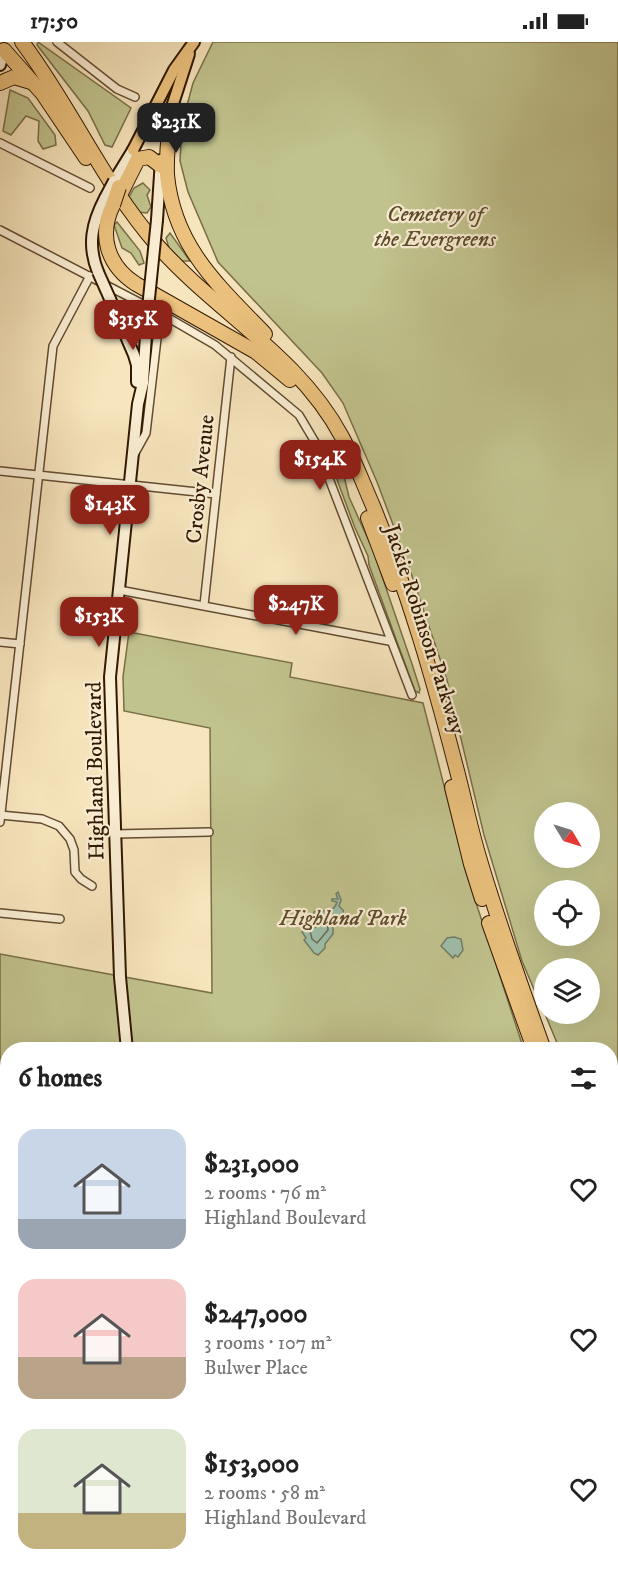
<!DOCTYPE html>
<html lang="en">
<head>
<meta charset="utf-8">
<style>
	:root { --surface:#fff; --page:#f2f2f2; --text:#222; --muted:#767676; --accent:#8f2418 }
	body { margin:0; font-family:"IM FELL DW Pica",serif; background:var(--page); color:var(--text); height:100vh; display:flex; flex-direction:column; font-size:22px; white-space:nowrap }
	* { box-sizing:border-box; margin:0 }
	p { font-size:20px; color:var(--muted) }
	.icon { flex:none; width:33px; height:33px; fill:none; stroke:currentColor; stroke-width:2; stroke-linecap:round; stroke-linejoin:round }
	.map { position:relative; flex:1; overflow:hidden }
	.side { position:absolute; left:0px; top:1000px; width:618px; height:536px; display:flex; flex-direction:column; background:var(--surface); border-radius:24px 24px 0 0; box-shadow:0 6px 24px #0002 }
	.side>* { flex:none }
	.needle { width:39px; rotate:128deg }
	.fabs { position:absolute; left:534px; top:760px; display:grid; gap:12px }
	.fabs a { display:grid; place-items:center; width:66px; height:66px; border-radius:50%; background:var(--surface); box-shadow:0 6px 24px #0002; font-size:30px }
	.price { position:absolute; translate:-50% -51px; padding:0 14px; border-radius:12px; background:var(--accent); color:#fff; font-size:20px; line-height:39px; filter:drop-shadow(0 2px 3px #0008) }
	.price::after { content:''; position:absolute; left:50%; top:36px; width:18px; height:14px; margin-left:-9px; background:inherit; clip-path:polygon(0 0,100% 0,50% 100%) }
	.price.active { background:#222; color:#fff }
	ul { padding:0; list-style:none }
	li { display:flex; align-items:center; gap:18px; height:150px; padding:0 18px }
	li span { display:grid; place-items:center; flex:none; width:168px; height:120px; border-radius:18px; color:#555 }
	li>.icon { margin-inline-start:auto }
	span .icon { width:72px; height:72px; fill:#fffc; stroke-width:1 }
	li b { font-size:26px }
	h2 { display:flex; justify-content:space-between; align-items:center; height:72px; padding:0 18px; font-size:26px }
	.status { display:flex; justify-content:space-between; align-items:center; height:42px; padding:0 30px; background:var(--surface); direction:ltr }
	.status svg { height:16px; fill:currentColor }
	.map>svg:first-child { display:block }
	.green { fill:#c1c38e; stroke:#796e47; stroke-width:1.5; fill-rule:evenodd }
	.water { fill:#9ec0ab; stroke:#727d67; stroke-width:1.5 }
	.lines { fill:none; stroke-linecap:round; stroke-linejoin:round }
	.shore { stroke:#686c56; stroke-width:1.5 }
	.street-casing { stroke:#624b2f; stroke-width:10 }
	.secondary-casing { stroke:#311800; stroke-width:14 }
	.primary-casing { stroke:#311800; stroke-width:14 }
	.highway-casing { stroke:#311800; stroke-width:16 }
	.street { stroke:#faeed4; stroke-width:7 }
	.secondary { stroke:#faeed4; stroke-width:10 }
	.primary { stroke:#ecc27e; stroke-width:10 }
	.highway { stroke:#ecc27e; stroke-width:14 }
	.secondary-bridge-casing { stroke:#311800; stroke-width:14; stroke-linecap:butt }
	.highway-bridge-casing { stroke:#311800; stroke-width:16; stroke-linecap:butt }
	.secondary-bridge { stroke:#faeed4; stroke-width:10 }
	.highway-bridge { stroke:#ecc27e; stroke-width:14 }
	.labels { text-anchor:middle; stroke-width:4.5; stroke-linejoin:round; paint-order:stroke }
	.park-label { font-size:22px; font-style:italic; fill:#5c4b2b; stroke:#faeed4 }
	.street-label { font-size:22px; fill:#311800; stroke:#faeed4 }
</style>
</head>
<body>
<div class="status"><b>17:50</b><svg viewBox="0 0 49 12"><path d="M0 12V9h3v3zM5 12V6h3v6zM10 12V3h3v9zM15 12V0h3v12zM26 1h20v11H26zM47 4h2v5h-2z"/></svg></div>
<div class="map">
<svg width="618" height="1535" viewBox="0 0 618 1535">
	<rect width="100%" height="100%" fill="#f7e5bd"/>
	<filter id="stains"><feTurbulence type="fractalNoise" baseFrequency=".00333" numOctaves="4"/><feColorMatrix values="0 0 0 0 .2 0 0 0 0 .09 0 0 0 0 .02 0 0 0 .5 -.17"/></filter>
	<radialGradient id="worn" r=".72"><stop offset=".6" stop-color="#630" stop-opacity="0"/><stop offset="1" stop-color="#630" stop-opacity=".3"/></radialGradient>
	<!-- green -->
	<g class="green">
		<path d="M38 0 131 66 112 105 105 103 88 69 37 3Z"/>
		<path d="M213 0H618V1157L611 1139 610 1008H560L545 972H590V927H544V971L522 919 484 793 447 638 409 525 377 440 343 361 322 331 218 220 188 150 180 119 182 82 193 41ZM544 771H590V816H544ZM544 849H590V894H544Z"/>
		<path d="M10 48 28 56 55 93 56 103 43 107 38 99 39 79 26 74 11 93 3 89Z"/>
		<path d="M143 141 150 148 147 153 151 165 147 171 138 170 129 155 134 146Z"/>
		<path d="M117 180 140 209 144 221 139 223 131 211 122 206 114 183Z"/>
		<path d="M170 191 190 219H182L169 206 166 196Z"/>
		<path d="M332 413 344 434 349 455 373 508 412 622 420 647 419 651 415 649 369 523 368 514 355 486 329 416Z"/>
		<path d="M129 590 292 621 290 635 423 661 466 830 524 1008H8V1528L588 1529 585 1535H0V912L212 951 210 686 124 669 123 635Z"/>
		<path d="M611 1236 618 1256V1459L611 1477Z"/>
	</g>
	<!-- water -->
	<g class="water">
		<path d="M338 850 341 858 339 864 343 868 344 874 338 875 333 880V892L325 902V906L318 913 314 911 304 898 306 896 302 890 304 884 313 880 314 870 317 868C325 870 335 869 337 860L332 859V857H338L336 852Z"/>
		<path d="M454 895 461 897 463 908 458 915 455 913 453 916 441 904 447 896Z"/>
	</g>
	<g class="lines">
		<!-- shore -->
		<path class="shore" d="M321 876 327 877 328 888 317 901 312 897 310 889 318 883Z"/>
		<!-- street casing -->
		<g class="street-casing">
			<g id="street">
				<path d="M57 0 117 47 135 55"/>
				<path d="M0 101 90 146"/>
				<path d="M0 188 160 271 215 303 299 373 315 400 412 653"/>
				<path d="M135 411 146 391 160 271"/>
				<path d="M0 429 216 452"/>
				<path d="M119 548 389 599"/>
				<path d="M204 563 231 315"/>
				<path d="M0 600 20 602"/>
				<path d="M0 773 42 777 59 784 70 797 74 808 75 830 81 837 92 844"/>
				<path d="M0 780 53 304 90 234"/>
				<path d="M115 792 209 790"/>
				<path d="M0 871 60 877"/>
			</g>
		</g>
		<!-- secondary casing -->
		<g class="secondary-casing">
			<g id="secondary">
				<path d="M0 23 4 8"/>
				<path d="M114 139 133 108"/>
				<path d="M157 178 161 118"/>
				<path d="M98 230C87 203 92 181 105 156"/>
				<path d="M110 257 134 313 137 323V340"/>
				<path d="M127 1008 120 935 110 635 138 362 143 341 147 276"/>
				<path d="M610 1249 618 1253"/>
				<path d="M0 1511 8 1508"/>
			</g>
		</g>
		<!-- primary casing -->
		<g class="primary-casing">
			<g id="primary">
				<path d="M171 68 189 12"/>
				<path d="M133 108 174 28 194 0"/>
			</g>
		</g>
		<!-- highway casing -->
		<g class="highway-casing">
			<g id="highway">
				<path d="M22 0C71 65 103 141 157 203 216 270 299 314 342 395 354 417 363 441 373 464 408 549 433 636 456 725 464 755 470 785 479 815 498 880 521 944 544 1008"/>
				<path d="M4 8 43 52 86 116"/>
				<path d="M0 41 14 35 31 40"/>
				<path d="M171 68C169 90 166 112 167 133 174 205 218 243 265 292"/>
				<path d="M122 149 138 117 149 115 161 124"/>
				<path d="M113 163C98 194 108 224 136 242L256 310 290 338"/>
				<path d="M368 476 393 542"/>
				<path d="M452 745 471 822 482 857"/>
				<path d="M489 881 534 1007"/>
				<path d="M610 1186 618 1206"/>
				<path d="M610 1210 618 1231"/>
				<path d="M610 1499 618 1482"/>
				<path d="M610 1519 618 1502"/>
				<path d="M603 1535 606 1528"/>
			</g>
		</g>
		<!-- street -->
		<use href="#street" class="street"/>
		<!-- secondary -->
		<use href="#secondary" class="secondary"/>
		<!-- primary -->
		<use href="#primary" class="primary"/>
		<!-- highway -->
		<use href="#highway" class="highway"/>
		<!-- secondary-bridge casing -->
		<g class="secondary-bridge-casing">
			<g id="secondary-bridge">
				<path d="M105 156 114 139"/>
				<path d="M98 230 110 257"/>
				<path d="M147 276 157 178"/>
			</g>
		</g>
		<!-- highway-bridge casing -->
		<g class="highway-bridge-casing">
			<path id="highway-bridge" d="M113 163 119 145"/>
		</g>
		<!-- secondary-bridge -->
		<use href="#secondary-bridge" class="secondary-bridge"/>
		<!-- highway-bridge -->
		<use href="#highway-bridge" class="highway-bridge"/>
	</g>
	<g class="labels">
		<!-- park labels -->
		<g class="park-label">
			<text x="435" y="179">Cemetery of<tspan x="435" dy="25">the Evergreens</tspan></text>
			<text x="343" y="883">Highland Park</text>
		</g>
		<!-- street labels -->
		<g class="street-label">
			<text transform="translate(199 437) rotate(-84)" y="8">Crosby Avenue</text>
			<text transform="translate(426 587) rotate(72)" y="8">Jackie Robinson Parkway</text>
			<text transform="translate(94 729) rotate(-91)" y="8">Highland Boulevard</text>
		</g>
	</g>
	<rect width="100%" height="100%" filter="url(#stains)"/>
	<rect width="100%" height="100%" fill="url(#worn)"/>
</svg>
<div class="fabs">
<a><svg class="needle" viewBox="-14 -14 28 28"><path d="M0-13l5 13h-10z" fill="#e53935"/><path d="M0 13l5-13h-10z" fill="#767676"/></svg></a>
<a><svg class="icon" aria-label="locate" viewBox="0 0 24 24"><circle cx="12" cy="12" r="6"/><path d="M12 2v4M12 18v4M2 12h4M18 12h4"/></svg></a>
<a><svg class="icon" aria-label="layers" viewBox="0 0 24 24"><path d="M12 4l9 5-9 5-9-5zM3 14l9 5 9-5"/></svg></a>
</div>
<b class="price active" style="left:176px;top:112px">$231K</b>
<b class="price" style="left:133px;top:309px">$315K</b>
<b class="price" style="left:320px;top:449px">$154K</b>
<b class="price" style="left:110px;top:494px">$143K</b>
<b class="price" style="left:296px;top:594px">$247K</b>
<b class="price" style="left:99px;top:606px">$153K</b>
<section class="side">
<h2>6 homes<svg class="icon" aria-label="filters" viewBox="0 0 24 24"><path d="M4 7h16M4 17h16"/><circle cx="9" cy="7" r="2"/><circle cx="15" cy="17" r="2"/></svg></h2>
<ul>
<li><span style="background:linear-gradient(#c9d6e8 75%,#9aa5b1 0)"><svg class="icon" aria-label="home" viewBox="0 0 24 24"><path d="M3 11l9-7 9 7M6 9v11h12V9"/></svg></span><div><b>$231,000</b><p>2 rooms · 76 m²</p><p>Highland Boulevard</p></div><svg class="icon" aria-label="heart" viewBox="0 0 24 24"><path d="M12 20l-8-8c-3-5 5-10 8-4 3-6 11-1 8 4z"/></svg></li>
<li><span style="background:linear-gradient(#f6c9c9 65%,#b9a48a 0)"><svg class="icon" aria-label="home" viewBox="0 0 24 24"><path d="M3 11l9-7 9 7M6 9v11h12V9"/></svg></span><div><b>$247,000</b><p>3 rooms · 107 m²</p><p>Bulwer Place</p></div><svg class="icon" aria-label="heart" viewBox="0 0 24 24"><path d="M12 20l-8-8c-3-5 5-10 8-4 3-6 11-1 8 4z"/></svg></li>
<li><span style="background:linear-gradient(#dfe7d0 70%,#c2b280 0)"><svg class="icon" aria-label="home" viewBox="0 0 24 24"><path d="M3 11l9-7 9 7M6 9v11h12V9"/></svg></span><div><b>$153,000</b><p>2 rooms · 58 m²</p><p>Highland Boulevard</p></div><svg class="icon" aria-label="heart" viewBox="0 0 24 24"><path d="M12 20l-8-8c-3-5 5-10 8-4 3-6 11-1 8 4z"/></svg></li>
</ul>
</section>
</div>
</body>
</html>
